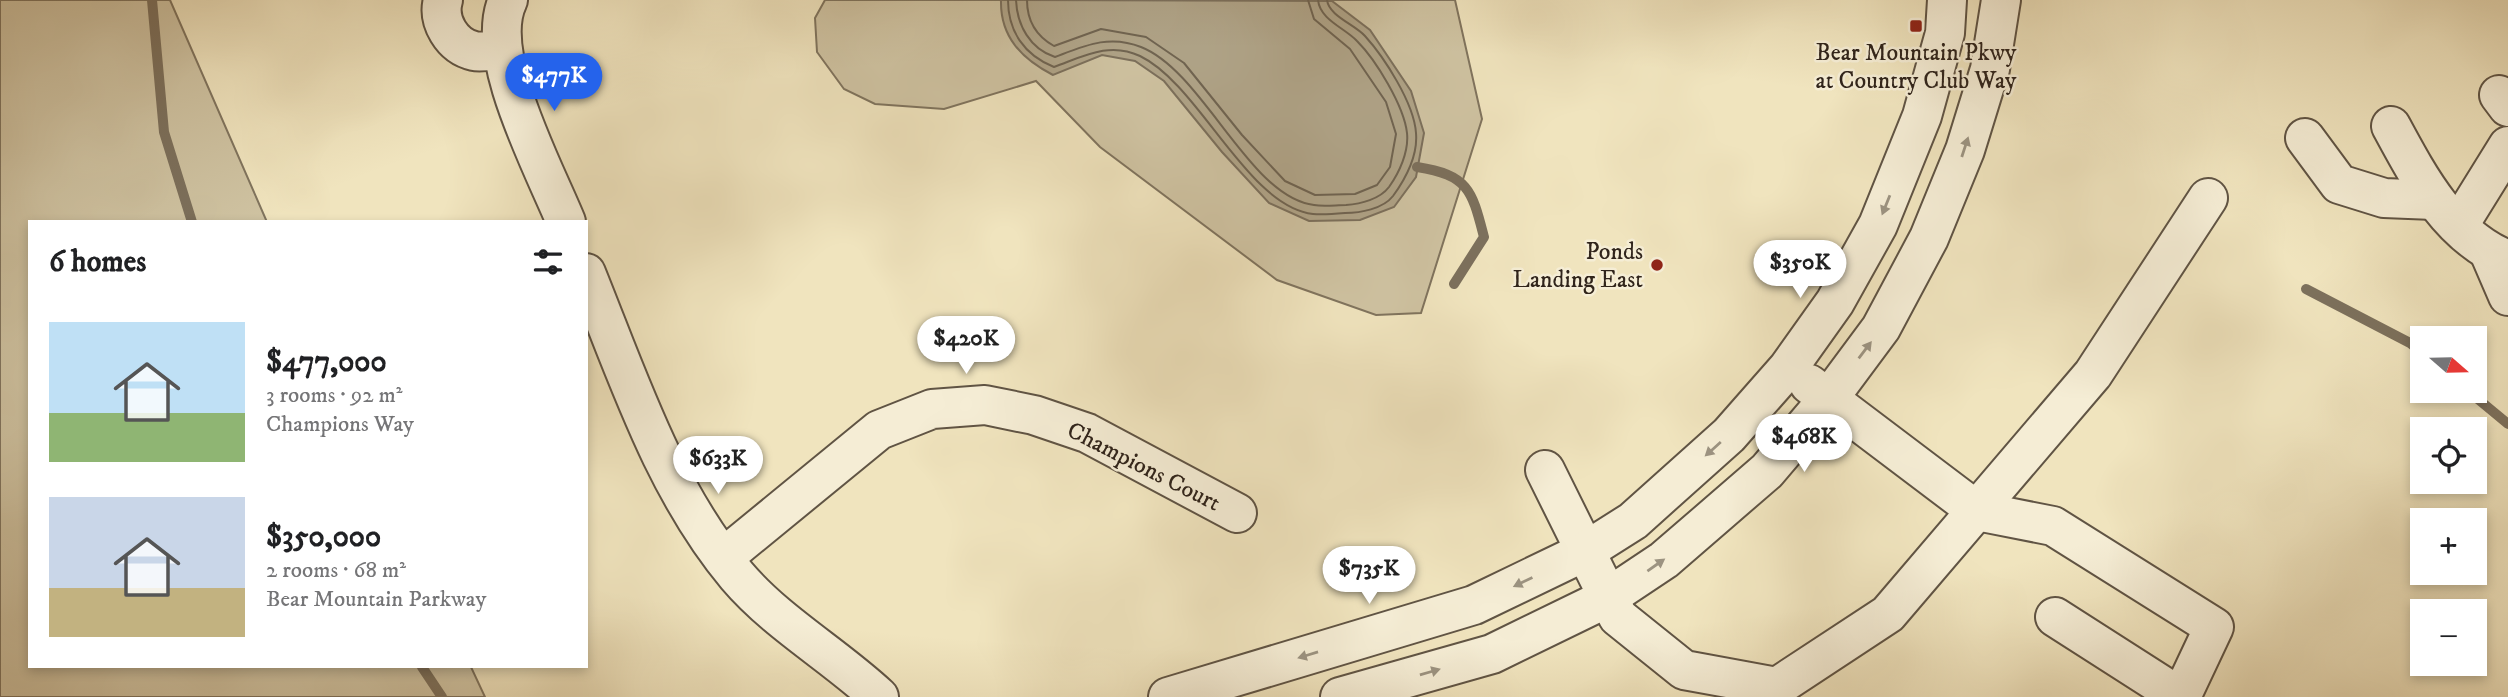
<!DOCTYPE html>
<html lang="en">
<head>
<meta charset="utf-8">
<style>
	:root { --surface:#fff; --page:#f6f6f6; --text:#202124; --muted:#757577; --accent:#2563eb }
	body { margin:0; font-family:"IM FELL DW Pica",serif; background:var(--page); color:var(--text); height:100vh; display:flex; flex-direction:column; font-size:26px; white-space:nowrap }
	* { box-sizing:border-box; margin:0 }
	p { font-size:23px; color:var(--muted) }
	.icon { flex:none; width:38px; height:38px; fill:none; stroke:currentColor; stroke-width:2; stroke-linecap:round; stroke-linejoin:round }
	.map { position:relative; flex:1; overflow:hidden }
	.sheet { position:absolute; left:28px; top:220px; width:560px; height:448px; display:flex; flex-direction:column; background:var(--surface); border-radius:0px; box-shadow:0 4px 10px #0003 }
	.sheet>* { flex:none }
	.needle { width:46px; rotate:110deg }
	.tools { position:absolute; left:2410px; top:326px; display:grid; gap:14px }
	.tools a { display:grid; place-items:center; width:77px; height:77px; border-radius:0px; background:var(--surface); box-shadow:0 4px 10px #0003; font-size:35px }
	.price { position:absolute; translate:-50% -60px; padding:0 16px; border-radius:24px; background:#fff; color:#222; font-size:23px; line-height:46px; filter:drop-shadow(0 2px 4px #0008) }
	.price::after { content:''; position:absolute; left:50%; top:42px; width:21px; height:16px; margin-left:-10px; background:inherit; clip-path:polygon(0 0,100% 0,50% 100%) }
	.price.selected { background:var(--accent); color:#fff }
	ul { padding:0; list-style:none }
	li { display:flex; align-items:center; gap:21px; height:175px; padding:0 21px }
	li span { display:grid; place-items:center; flex:none; width:196px; height:140px; border-radius:0px; color:#555 }
	li>.icon { margin-inline-start:auto }
	span .icon { width:84px; height:84px; fill:#fffc; stroke-width:1 }
	li b { font-size:30px }
	h2 { display:flex; justify-content:space-between; align-items:center; height:84px; padding:0 21px; font-size:30px }
	.map>svg:first-child { display:block }
	.green { fill:#cfc3a2; stroke:#80745e; stroke-width:2 }
	.water { fill:#afa387; stroke:#7c705c; stroke-width:2 }
	.lines { fill:none; stroke-linecap:round; stroke-linejoin:round }
	.shore { stroke:#706451; stroke-width:2 }
	.stream { stroke:#7c705c; stroke-width:10 }
	.minor-casing { stroke:#605444; stroke-width:42 }
	.minor { stroke:#f5edd5; stroke-width:38 }
	.oneway { fill:#9c9381 }
	.poi-dot { fill:#8f2418; stroke:#f5edd5; stroke-width:2.5 }
	.labels { text-anchor:middle; stroke-width:5; stroke-linejoin:round; paint-order:stroke }
	.poi-label { font-size:24px; fill:#30241b; stroke:#f5edd5 }
	.street-label { font-size:24px; fill:#30241b; stroke:#f5edd5 }
</style>
</head>
<body>
<div class="map">
<svg width="2508" height="697" viewBox="0 0 2508 697">
	<rect width="100%" height="100%" fill="#f0e4be"/>
	<filter id="stains"><feTurbulence type="fractalNoise" baseFrequency=".00286" numOctaves="4"/><feColorMatrix values="0 0 0 0 .2 0 0 0 0 .09 0 0 0 0 .02 0 0 0 .5 -.17"/></filter>
	<radialGradient id="worn" r=".72"><stop offset=".6" stop-color="#630" stop-opacity="0"/><stop offset="1" stop-color="#630" stop-opacity=".3"/></radialGradient>
	<!-- green -->
	<g class="green">
		<path d="M0 0H170L267 222H30V667H471L485 697H0Z"/>
		<path d="M825 0H1455L1482 119 1421 313 1376 315 1277 280 1100 147 1036 81 944 109 875 104 844 89 817 52 815 18Z"/>
	</g>
	<!-- water -->
	<path class="water" d="M1001 0 1332 1 1370 30 1411 91 1424 133 1416 177 1394 207 1360 220 1309 221 1269 203 1222 152 1164 81 1135 61 1102 55 1053 75C1022 59 1000 37 1001 0Z"/>
	<g class="lines">
		<!-- shore -->
		<g class="shore">
			<path d="M1008 0C1008 31 1024 55 1054 67 1082 57 1109 41 1140 56 1200 85 1247 206 1313 214 1323 215 1334 214 1345 213 1360 213 1383 209 1393 196 1406 178 1418 156 1416 133 1414 103 1384 57 1365 36 1354 24 1329 16 1327 0"/>
			<path d="M1016 0C1017 25 1030 49 1055 57 1084 46 1109 34 1141 47 1204 72 1249 197 1314 205 1324 207 1336 205 1346 205 1361 204 1380 199 1389 187 1399 173 1409 152 1407 133 1404 106 1376 60 1357 41 1345 28 1320 20 1318 0"/>
			<path d="M1027 0C1027 20 1036 36 1054 46L1101 29 1146 37 1184 63 1242 135 1285 181 1315 195 1355 194 1377 185 1390 167 1396 134 1386 102 1350 49 1314 19 1308 0"/>
		</g>
		<!-- stream -->
		<g class="stream">
			<path d="M152 0 164 132 192 222"/>
			<path d="M1417 167C1469 175 1472 191 1484 237L1454 284"/>
			<path d="M2306 289 2410 343 2422 353"/>
			<path d="M2467 390 2508 424"/>
			<path d="M422 667 442 697"/>
		</g>
		<!-- minor casing -->
		<g class="minor-casing">
			<g id="minor">
				<path d="M443 0C437 21 452 46 474 51 482 53 492 50 501 49"/>
				<path d="M508 0C482 54 544 168 566 222"/>
				<path d="M2499 95 2508 107"/>
				<path d="M2391 126C2419 178 2450 237 2508 260"/>
				<path d="M2305 138 2339 184 2384 198 2434 200"/>
				<path d="M2459 225 2508 146"/>
				<path d="M2489 252 2508 296"/>
				<path d="M586 273C628 377 664 489 737 576 777 623 834 655 879 697"/>
				<path d="M1809 384 1977 511 2053 526 2214 627 2181 697"/>
				<path d="M1545 470 1618 617 1684 670 1777 687 1888 614 2093 374 2208 198"/>
				<path d="M724 557 879 430 932 409 985 405 1034 415 1087 433 1237 513"/>
				<path d="M2055 617 2180 697"/>
				<path d="M1168 697 1474 605 1584 552 1633 521 1729 435 1788 368 1835 302 1878 225 1922 116 1945 33 1947 0"/>
				<path d="M1340 697 1492 654 1607 598 1664 560 1767 471 1829 398 1881 328 1929 238 1965 150 1990 69 2001 0"/>
			</g>
		</g>
		<!-- minor -->
		<use href="#minor" class="minor"/>
	</g>
	<!-- one-way arrows -->
	<defs><path id="oneway-solid" d="M-6-.8H1V-3.2L6.5 0L1 3.2V.8H-6Z" transform="scale(1.75)"/></defs>
	<g class="oneway">
		<use href="#oneway-solid" transform="translate(1965 147) rotate(-72)"/>
		<use href="#oneway-solid" transform="translate(1886 205) rotate(112)"/>
		<use href="#oneway-solid" transform="translate(1865 350) rotate(-53)"/>
		<use href="#oneway-solid" transform="translate(1713 449) rotate(138)"/>
		<use href="#oneway-solid" transform="translate(1656 565) rotate(-35)"/>
		<use href="#oneway-solid" transform="translate(1523 582) rotate(154)"/>
		<use href="#oneway-solid" transform="translate(1308 655) rotate(163)"/>
		<use href="#oneway-solid" transform="translate(1430 672) rotate(-16)"/>
	</g>
	<!-- markers -->
	<g class="poi-dot">
		<rect x="1909" y="19" width="14" height="14" rx="3.5"/>
		<circle cx="1657" cy="265" r="7"/>
	</g>
	<g class="labels">
		<!-- poi labels -->
		<g class="poi-label">
			<text x="1916" y="60">Bear Mountain Pkwy<tspan x="1916" dy="28">at Country Club Way</tspan></text>
			<text x="1643" y="259" text-anchor="end">Ponds<tspan x="1643" dy="28">Landing East</tspan></text>
		</g>
		<!-- street labels -->
		<g class="street-label">
			<text transform="translate(1144 466) rotate(27)" y="8">Champions Court</text>
		</g>
	</g>
	<rect width="100%" height="100%" filter="url(#stains)"/>
	<rect width="100%" height="100%" fill="url(#worn)"/>
</svg>
<div class="tools">
<a><svg class="needle" viewBox="-14 -14 28 28"><path d="M0-13l5 13h-10z" fill="#e53935"/><path d="M0 13l5-13h-10z" fill="#757577"/></svg></a>
<a><svg class="icon" aria-label="locate" viewBox="0 0 24 24"><circle cx="12" cy="12" r="6"/><path d="M12 2v4M12 18v4M2 12h4M18 12h4"/></svg></a>
<a>+</a>
<a>−</a>
</div>
<b class="price selected" style="left:554px;top:113px">$477K</b>
<b class="price" style="left:1800px;top:300px">$350K</b>
<b class="price" style="left:966px;top:376px">$420K</b>
<b class="price" style="left:1804px;top:474px">$468K</b>
<b class="price" style="left:718px;top:496px">$633K</b>
<b class="price" style="left:1369px;top:606px">$735K</b>
<section class="sheet">
<h2>6 homes<svg class="icon" aria-label="filters" viewBox="0 0 24 24"><path d="M4 7h16M4 17h16"/><circle cx="9" cy="7" r="2"/><circle cx="15" cy="17" r="2"/></svg></h2>
<ul>
<li><span style="background:linear-gradient(#bfe0f5 65%,#8fb573 0)"><svg class="icon" aria-label="home" viewBox="0 0 24 24"><path d="M3 11l9-7 9 7M6 9v11h12V9"/></svg></span><div><b>$477,000</b><p>3 rooms · 92 m²</p><p>Champions Way</p></div></li>
<li><span style="background:linear-gradient(#c9d6e8 65%,#c2b280 0)"><svg class="icon" aria-label="home" viewBox="0 0 24 24"><path d="M3 11l9-7 9 7M6 9v11h12V9"/></svg></span><div><b>$350,000</b><p>2 rooms · 68 m²</p><p>Bear Mountain Parkway</p></div></li>
</ul>
</section>
</div>
</body>
</html>
